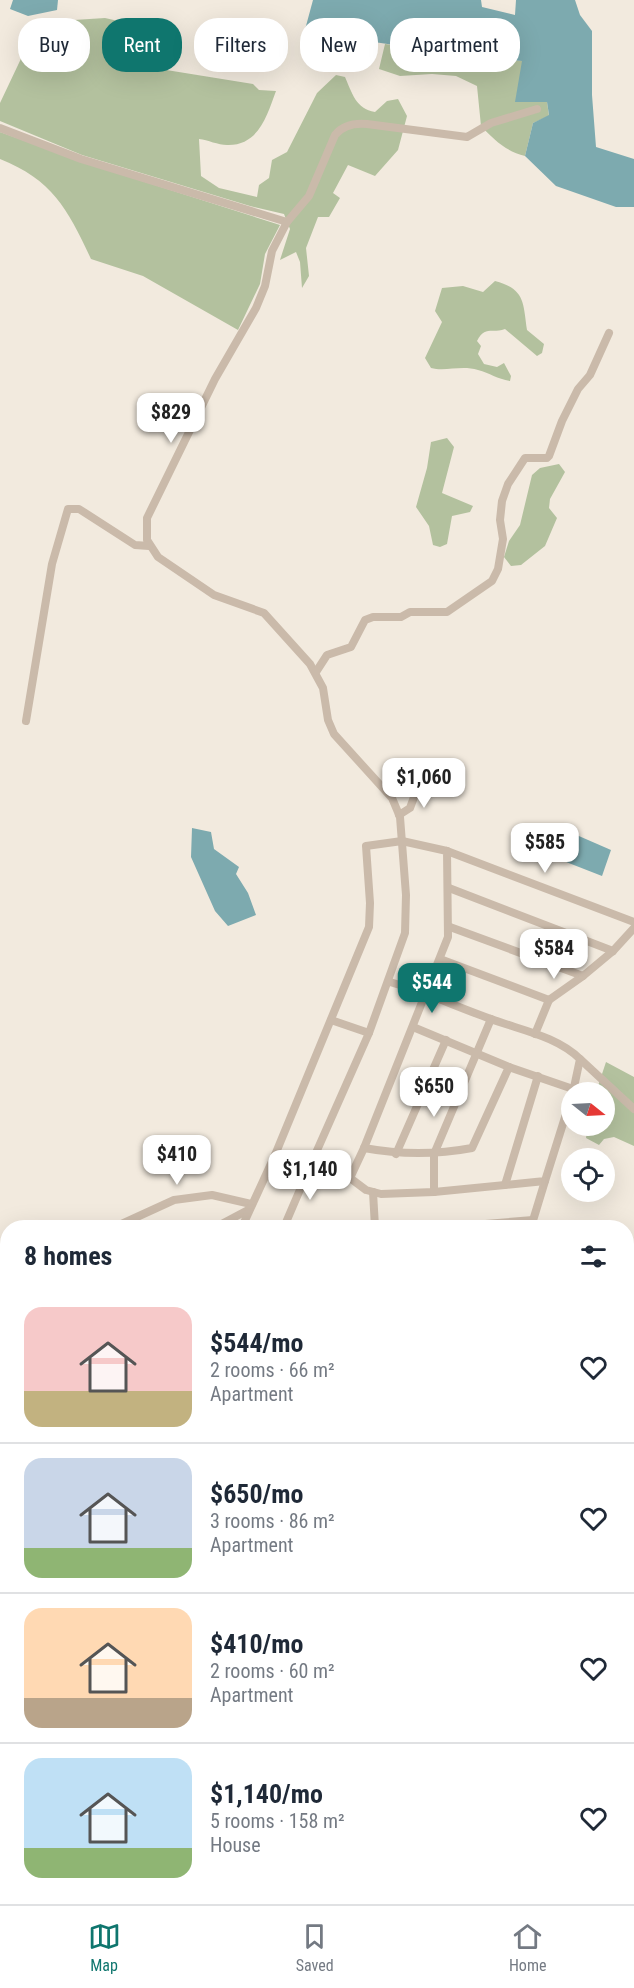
<!DOCTYPE html>
<html lang="en">
<head>
<meta charset="utf-8">
<style>
	:root { --surface:#fff; --page:#f6f6f7; --text:#1f2937; --muted:#747a83; --line:#e0e1e3; --accent:#0f766e }
	body { margin:0; font-family:"Roboto Condensed",sans-serif; background:var(--page); color:var(--text); height:100vh; display:flex; flex-direction:column; font-size:22px; white-space:nowrap }
	* { box-sizing:border-box; margin:0 }
	p { font-size:20px; color:var(--muted) }
	.icon { flex:none; width:33px; height:33px; fill:none; stroke:currentColor; stroke-width:2; stroke-linecap:round; stroke-linejoin:round }
	.map { position:relative; flex:1; overflow:hidden }
	.side { position:absolute; left:0px; top:1220px; width:634px; height:686px; display:flex; flex-direction:column; background:var(--surface); border-radius:24px 24px 0 0; box-shadow:0 6px 24px #0002 }
	.side>* { flex:none }
	.hud { position:absolute; left:18px; top:18px; width:598px; height:54px; display:flex; gap:12px }
	.needle { width:39px; rotate:108deg }
	.tools { position:absolute; left:561px; top:1082px; display:grid; gap:12px }
	.tools a { display:grid; place-items:center; width:54px; height:54px; border-radius:50%; background:var(--surface); box-shadow:0 6px 24px #0002; font-size:30px }
	.price { position:absolute; translate:-50% -51px; padding:0 14px; border-radius:12px; background:#fff; color:#222; font-size:20px; line-height:39px; filter:drop-shadow(0 2px 3px #0008) }
	.price::after { content:''; position:absolute; left:50%; top:36px; width:18px; height:14px; margin-left:-9px; background:inherit; clip-path:polygon(0 0,100% 0,50% 100%) }
	.price.on { background:var(--accent); color:#fff }
	ul { padding:0; list-style:none }
	li { display:flex; align-items:center; gap:18px; height:150px; padding:0 24px }
	li+li { border-top:2px solid var(--line) }
	li span { display:grid; place-items:center; flex:none; width:168px; height:120px; border-radius:18px; color:#555 }
	li>.icon { margin-inline-start:auto }
	span .icon { width:72px; height:72px; fill:#fffc; stroke-width:1 }
	li b { font-size:26px }
	h2 { display:flex; justify-content:space-between; align-items:center; height:72px; padding:0 24px; font-size:26px }
	.pill { padding:0 21px; border-radius:24px; background:var(--surface); box-shadow:0 6px 24px #0002; font-size:21px; line-height:54px }
	.pill.on { background:var(--accent); color:#fff }
	.tabs { display:flex; justify-content:space-around; align-items:center; height:84px; border-top:2px solid var(--line); background:var(--surface); font-size:16px; color:var(--muted) }
	.tabs a { display:grid; justify-items:center; gap:3px }
	.tabs .on { color:var(--accent) }
	.map>svg:first-child { display:block }
	.green { fill:#b3c19e }
	.water { fill:#7daaaf }
	.lines { fill:none; stroke-linecap:round; stroke-linejoin:round }
	.stream { stroke:#7daaaf; stroke-width:2 }
	.minor { stroke:#cabaaa; stroke-width:8 }
</style>
</head>
<body>
<div class="map">
<svg width="634" height="1904" viewBox="0 0 634 1904">
	<rect width="100%" height="100%" fill="#f2eade"/>
	<!-- green -->
	<g class="green">
		<path d="M105 18 158 30 151 60 154 68 253 84 259 90 276 91C267 115 259 146 227 145 218 145 208 140 199 139L201 176 219 188 257 197 259 185 269 178 272 160 287 152 317 93 336 75 345 77C352 93 356 109 375 112L387 101 398 99 407 116 398 150 375 176 348 165 333 193 340 198 329 217H318L306 248 309 276 302 288 300 262 296 252 280 260 290 229 284 214 250 206 82 155 0 121V103L36 27 61 29 74 20Z"/>
		<path d="M385 44 523 61 547 102 549 116 533 123 525 156C507 152 493 139 481 126L477 86 456 76 432 74 400 76 379 69Z"/>
		<path d="M0 132 95 166 280 225 265 254 260 284 238 330 143 276 91 259C68 210 53 180 0 159Z"/>
		<path d="M495 281C525 289 523 302 527 330L544 344 542 353 537 356 505 329C492 334 485 325 477 341L481 346 478 354 484 364 497 367 504 363 511 376 510 381C497 379 490 373 478 370 461 365 445 372 431 368L425 358 442 322 435 311 442 288 463 286 483 292Z"/>
		<path d="M447 438 454 447 442 493 473 506 470 512 452 516 447 544 440 547 433 545 429 526 416 507 427 468 431 442Z"/>
		<path d="M559 464 565 472 550 499 549 508 557 518 545 546 521 565 511 566 504 557 509 541 520 525 532 475 540 468Z"/>
		<path d="M606 1062 634 1077V1146L614 1137 604 1139 599 1145 586 1138 588 1125H604V1092H596Z"/>
		<path d="M627 1342C634 1368 634 1392 627 1418Z"/>
		<path d="M627 1518 634 1522V1605L627 1600Z"/>
	</g>
	<!-- water -->
	<g class="water">
		<path d="M13 0H58L57 10 28 16 10 9Z"/>
		<path d="M313 0H481L482 7 515 15 516 0H575L580 15 592 31V95L596 147 634 159V207H616L556 186 525 156 533 123 549 115 547 102H515L522 61 476 57 340 37 310 53 303 37Z"/>
		<path d="M549 823 611 850 602 876 538 851Z"/>
		<path d="M192 828 211 832 214 849 239 867 236 874 248 893 256 915 228 926 215 911 191 857Z"/>
	</g>
	<g class="lines">
		<!-- stream -->
		<g class="stream">
			<path d="M0 1699 8 1698"/>
			<path d="M627 1810 634 1806"/>
			<path d="M466 1898 471 1904"/>
		</g>
		<!-- minor -->
		<g class="minor">
			<path d="M0 128 81 159 287 222 272 251 265 286 256 308 215 379 147 518V540L158 557 214 595 264 613 310 664 323 688 328 720 334 734 392 798 400 817 406 895 405 933 369 1033 311 1164 275 1155"/>
			<path d="M287 222 309 196 335 135C343 125 355 123 367 124L467 137 491 123 537 109"/>
			<path d="M316 672 327 655 351 647 365 620 373 617H401L410 612H447L492 581 498 569 503 539 500 520 502 501 508 484 525 458H547L549 456 562 421 578 389 590 375 609 333"/>
			<path d="M26 721 52 564 68 509H79L135 545 149 546"/>
			<path d="M399 815 410 808 420 781"/>
			<path d="M447 851 634 922"/>
			<path d="M449 888 613 951"/>
			<path d="M440 959 549 1000 583 976 450 927"/>
			<path d="M583 976 613 951 634 928"/>
			<path d="M390 982C425 992 457 1007 491 1019 520 1030 557 1036 580 1059L573 1092"/>
			<path d="M331 1020 369 1033"/>
			<path d="M535 1034 549 1000"/>
			<path d="M580 1059 634 1109"/>
			<path d="M509 1067 573 1089"/>
			<path d="M364 1148C402 1155 435 1155 472 1148L509 1067 413 1027"/>
			<path d="M396 1154 446 1040"/>
			<path d="M350 1178 366 1190 381 1194 434 1192 545 1181 572 1095"/>
			<path d="M505 1185 538 1076"/>
			<path d="M373 1192 375 1227"/>
			<path d="M434 1192V1154L491 1019"/>
			<path d="M115 1227 174 1200 212 1195 251 1204"/>
			<path d="M216 1227 248 1210"/>
			<path d="M242 1227 275 1155 369 927 370 903 366 846 402 841 447 851 448 937 364 1148 350 1178 311 1164 284 1227"/>
			<path d="M448 1227 533 1220"/>
			<path d="M531 1227 545 1181"/>
			<path d="M0 1287 8 1283"/>
			<path d="M0 1340 6 1339"/>
			<path d="M0 1874 8 1876"/>
			<path d="M171 1898 195 1904"/>
			<path d="M47 1904 49 1898"/>
		</g>
	</g>
</svg>
<div class="tools">
<a><svg class="needle" viewBox="-14 -14 28 28"><path d="M0-13l5 13h-10z" fill="#e53935"/><path d="M0 13l5-13h-10z" fill="#747a83"/></svg></a>
<a><svg class="icon" aria-label="locate" viewBox="0 0 24 24"><circle cx="12" cy="12" r="6"/><path d="M12 2v4M12 18v4M2 12h4M18 12h4"/></svg></a>
</div>
<b class="price" style="left:171px;top:444px">$829</b>
<b class="price" style="left:424px;top:809px">$1,060</b>
<b class="price" style="left:545px;top:874px">$585</b>
<b class="price" style="left:554px;top:980px">$584</b>
<b class="price on" style="left:432px;top:1014px">$544</b>
<b class="price" style="left:434px;top:1118px">$650</b>
<b class="price" style="left:177px;top:1186px">$410</b>
<b class="price" style="left:310px;top:1201px">$1,140</b>
<div class="hud">
<a class="pill">Buy</a>
<a class="pill on">Rent</a>
<a class="pill">Filters</a>
<a class="pill">New</a>
<a class="pill">Apartment</a>
</div>
<section class="side">
<h2>8 homes<svg class="icon" aria-label="filters" viewBox="0 0 24 24"><path d="M4 7h16M4 17h16"/><circle cx="9" cy="7" r="2"/><circle cx="15" cy="17" r="2"/></svg></h2>
<ul>
<li><span style="background:linear-gradient(#f6c9c9 70%,#c2b280 0)"><svg class="icon" aria-label="home" viewBox="0 0 24 24"><path d="M3 11l9-7 9 7M6 9v11h12V9"/></svg></span><div><b>$544/mo</b><p>2 rooms · 66 m²</p><p>Apartment</p></div><svg class="icon" aria-label="heart" viewBox="0 0 24 24"><path d="M12 20l-8-8c-3-5 5-10 8-4 3-6 11-1 8 4z"/></svg></li>
<li><span style="background:linear-gradient(#c9d6e8 75%,#8fb573 0)"><svg class="icon" aria-label="home" viewBox="0 0 24 24"><path d="M3 11l9-7 9 7M6 9v11h12V9"/></svg></span><div><b>$650/mo</b><p>3 rooms · 86 m²</p><p>Apartment</p></div><svg class="icon" aria-label="heart" viewBox="0 0 24 24"><path d="M12 20l-8-8c-3-5 5-10 8-4 3-6 11-1 8 4z"/></svg></li>
<li><span style="background:linear-gradient(#ffd9b3 75%,#b9a48a 0)"><svg class="icon" aria-label="home" viewBox="0 0 24 24"><path d="M3 11l9-7 9 7M6 9v11h12V9"/></svg></span><div><b>$410/mo</b><p>2 rooms · 60 m²</p><p>Apartment</p></div><svg class="icon" aria-label="heart" viewBox="0 0 24 24"><path d="M12 20l-8-8c-3-5 5-10 8-4 3-6 11-1 8 4z"/></svg></li>
<li><span style="background:linear-gradient(#bfe0f5 75%,#8fb573 0)"><svg class="icon" aria-label="home" viewBox="0 0 24 24"><path d="M3 11l9-7 9 7M6 9v11h12V9"/></svg></span><div><b>$1,140/mo</b><p>5 rooms · 158 m²</p><p>House</p></div><svg class="icon" aria-label="heart" viewBox="0 0 24 24"><path d="M12 20l-8-8c-3-5 5-10 8-4 3-6 11-1 8 4z"/></svg></li>
</ul>
</section>
</div>
<nav class="tabs">
<a class="on"><svg class="icon" aria-label="map" viewBox="0 0 24 24"><path d="M3 6l6-2 6 2 6-2v14l-6 2-6-2-6 2zM9 4v14M15 6v14"/></svg>Map</a>
<a><svg class="icon" aria-label="saved" viewBox="0 0 24 24"><path d="M7 4h10v16l-5-4-5 4z"/></svg>Saved</a>
<a><svg class="icon" aria-label="home" viewBox="0 0 24 24"><path d="M3 11l9-7 9 7M6 9v11h12V9"/></svg>Home</a>
</nav>
</body>
</html>
